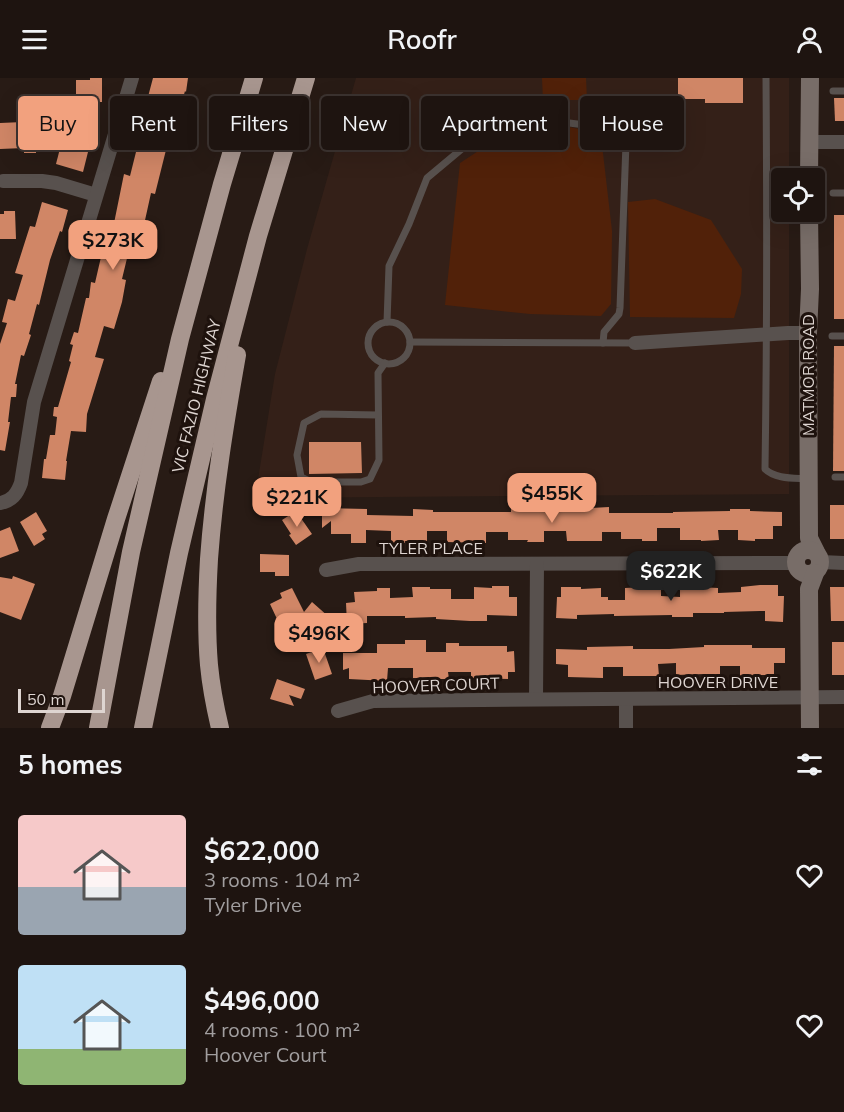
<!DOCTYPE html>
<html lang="en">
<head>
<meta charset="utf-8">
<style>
	:root { --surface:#1e1410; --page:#261d19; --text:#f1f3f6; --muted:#a19e9f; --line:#3c3330; --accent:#f2a17e }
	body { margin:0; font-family:Mulish,sans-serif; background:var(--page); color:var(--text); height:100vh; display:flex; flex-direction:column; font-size:22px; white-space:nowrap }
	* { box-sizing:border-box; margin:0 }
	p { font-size:20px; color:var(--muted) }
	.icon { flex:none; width:33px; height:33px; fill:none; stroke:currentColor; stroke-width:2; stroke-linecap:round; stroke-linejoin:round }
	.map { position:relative; height:650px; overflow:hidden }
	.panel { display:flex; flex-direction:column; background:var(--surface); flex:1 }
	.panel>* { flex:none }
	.top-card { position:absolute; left:18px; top:18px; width:808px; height:54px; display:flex; gap:12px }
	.tools { position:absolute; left:771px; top:90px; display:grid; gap:12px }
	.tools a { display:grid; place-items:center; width:54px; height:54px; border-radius:6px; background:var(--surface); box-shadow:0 6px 24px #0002,0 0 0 2px var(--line); font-size:30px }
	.scale { position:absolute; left:18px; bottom:15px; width:87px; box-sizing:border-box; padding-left:6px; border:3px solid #ded5d1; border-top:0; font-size:16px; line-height:21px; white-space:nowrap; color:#ded5d1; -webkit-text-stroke:4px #1e120d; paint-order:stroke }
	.price { position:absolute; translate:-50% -51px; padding:0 14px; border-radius:12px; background:var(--accent); color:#111; font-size:20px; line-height:39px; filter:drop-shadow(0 2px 3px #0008) }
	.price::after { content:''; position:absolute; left:50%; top:36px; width:18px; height:14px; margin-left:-9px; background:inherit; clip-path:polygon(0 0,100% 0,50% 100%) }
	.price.selected { background:#222; color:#fff }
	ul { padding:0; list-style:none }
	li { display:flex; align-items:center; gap:18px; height:150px; padding:0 18px }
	li span { display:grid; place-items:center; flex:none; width:168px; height:120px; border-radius:6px; color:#555 }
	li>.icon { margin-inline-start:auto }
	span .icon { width:72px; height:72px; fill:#fffc; stroke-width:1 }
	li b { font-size:26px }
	h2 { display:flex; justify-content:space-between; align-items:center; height:72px; padding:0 18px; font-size:26px }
	.chip { padding:0 21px; border-radius:6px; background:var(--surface); box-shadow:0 6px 24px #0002,0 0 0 2px var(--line); font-size:21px; line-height:54px }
	.chip.selected { background:var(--accent); color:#111 }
	header { display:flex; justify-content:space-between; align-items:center; height:78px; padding:0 18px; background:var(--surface); font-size:27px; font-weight:600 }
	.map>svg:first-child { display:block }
	.built { fill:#342018 }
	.green { fill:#512109 }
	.building { fill:#d08666 }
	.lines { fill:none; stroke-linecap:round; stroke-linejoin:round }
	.lane { stroke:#58514e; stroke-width:7 }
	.street { stroke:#58514e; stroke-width:14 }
	.secondary { stroke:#786d68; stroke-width:18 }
	.highway { stroke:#a8968f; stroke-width:18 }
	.labels { text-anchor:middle; stroke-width:6; stroke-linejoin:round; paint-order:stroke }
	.street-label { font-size:16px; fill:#ded5d1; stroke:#1e120d }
</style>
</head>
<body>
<header><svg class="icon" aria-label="menu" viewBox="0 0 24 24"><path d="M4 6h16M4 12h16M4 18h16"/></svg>Roofr<svg class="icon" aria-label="person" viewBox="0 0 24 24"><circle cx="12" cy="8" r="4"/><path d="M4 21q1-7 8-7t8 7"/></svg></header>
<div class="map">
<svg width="844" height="650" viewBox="0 0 844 650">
	<rect width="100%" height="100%" fill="#281b15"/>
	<!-- built -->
	<path class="built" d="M356 0H789V100H782V134H789V416L255 420 275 296 307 171Z"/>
	<!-- green -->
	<g class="green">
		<path d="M542 0H586L587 22H543Z"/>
		<path d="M558 47 590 53 601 58 612 153 611 226 601 238 530 236 445 227 460 85 489 66 524 50Z"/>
		<path d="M655 121 711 142 742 191 741 216 734 240 630 239 628 124Z"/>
	</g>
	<!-- building -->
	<g class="building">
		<path d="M90 0H102V24H76V2H90Z"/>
		<path d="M153 0H188L186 14 185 13 177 40 166 37 159 67 167 68 155 116 151 115 138 174 129 172 122 201 126 202 122 224 114 251 104 248 95 279 104 281 87 336 86 354 71 353 66 383H67L65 402 42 400 44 381H46L50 357H55L57 339 53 338 54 329H58L71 284 69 283 73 267 70 266 74 254 78 255 86 220H89L91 204 95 205 107 153 112 155 124 96 130 98 137 70 133 69 137 44 141 45Z"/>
		<path d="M678 0H743V25H705V21H678Z"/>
		<path d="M834 20H844V43H835Z"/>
		<path d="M68 39 95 46 83 94 56 86Z"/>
		<path d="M23 44H46L47 70 36 71V75H24V70L0 71V45Z"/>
		<path d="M42 124 68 132 62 154 60 153 50 182 39 227 37 226 29 256 31 257 24 278 21 277 15 306H17L16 319H11L8 344H10L5 373 0 372V266L7 245 2 244 8 221 15 223 23 197 15 195 30 148 35 149Z"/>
		<path d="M4 133H15L16 161H0V136H4Z"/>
		<rect x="834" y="137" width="10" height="104"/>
		<path d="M834 268H844V393H833Z"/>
		<path d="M309 364H361L362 395 309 396Z"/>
		<rect x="830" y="427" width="14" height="34"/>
		<path d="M511 428H521V432H555L609 429V435H673V434L730 433V431H750V433L782 434V448H773V461H755V463L738 462V452H718L719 462 701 463V462H680V450H657V463H642V461H621V454H602V463H567L566 453H544V464H527L528 462H508V454H486V465L447 464V453H427V463H405V465H391V453L366 452V465H351V456H331V443L322 450V430L367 431V437L413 438V431L433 432V434H511Z"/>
		<path d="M296 433 312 456 296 467 289 457 291 456 282 442Z"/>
		<path d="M36 434 47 453 42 456 45 461 34 468 20 444Z"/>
		<path d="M10 449 19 473 0 480V453Z"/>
		<path d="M260 476 289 477V498H275V494H260Z"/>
		<path d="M13 498 35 506 21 542 0 534V499L12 501Z"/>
		<path d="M760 507H778V518H784L783 544 765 543V533H760L724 534V535H693V539H672V537L614 538V536L577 537V541L556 540 557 519H561V509H581V511L601 510V519H608V522H625V510L661 508V518L680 519V508L718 510V515L741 514V509Z"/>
		<path d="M492 508H509V519H517V538L487 537V543H470L436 541V539L405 540V538H367V545L347 546 346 525 355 524 354 514 377 513V510H390V520L413 519 412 509H430V511H451V521H474V509L492 510Z"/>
		<path d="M830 509H844V543H831Z"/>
		<path d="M292 510 304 534 312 524 329 539 321 548 316 544 305 556 285 538 277 541 270 526 282 520 280 515Z"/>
		<path d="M405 562H426V574H446V565H459V568H507V574L514 573 515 594H508V601L471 600V594H448L449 601H435V600H413V590H388L387 603 349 601V590L343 592V575H377V566H405Z"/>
		<rect x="832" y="564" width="12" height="33"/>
		<path d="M704 567H752V570H785V585H774V597H757V599H740V588H720V599H704V596L676 597V585L658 586 659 598H623V589H603V600L568 599V587L556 586V571L587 572V569L633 568V571H669L704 569Z"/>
		<path d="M323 570 332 596 315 602 306 576Z"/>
		<path d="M277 601 305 611 301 621 289 617 294 628 270 621Z"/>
	</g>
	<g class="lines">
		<!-- lane -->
		<g class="lane">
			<path d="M766 0C767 130 767 261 765 391 775 401 794 400 807 401"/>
			<path d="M833 13H844"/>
			<path d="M833 115H844"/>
			<path d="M387 244 389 188 409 146 427 100 488 49 520 41 554 43 623 52 635 49 627 60 626 65 620 230 619 236 604 254 603 265"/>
			<circle cx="389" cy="265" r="21"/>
			<path d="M832 258H844"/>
			<path d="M410 264 635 265"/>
			<path d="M378 337 321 336 304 345 297 377 301 399 311 404H361L370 401 379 382 378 295 385 285"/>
			<path d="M835 399H844"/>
		</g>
		<!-- street -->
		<g class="street">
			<path d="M809 64H844"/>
			<path d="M3 103H42L56 105 96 117"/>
			<path d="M635 265 788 255H808"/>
			<path d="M0 425C12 423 17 416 21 405L34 324 132 0"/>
			<path d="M821 484 844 485"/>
			<path d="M326 492 359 486 796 485"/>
			<path d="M536 621 537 486"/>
			<path d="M626 621V650"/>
			<path d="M338 633 373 623 844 619"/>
		</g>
		<!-- secondary -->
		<g class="secondary">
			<path d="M809 100 810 0"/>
			<path d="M809 134 810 211 808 255 809 460 816 474"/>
			<circle cx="808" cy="484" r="12"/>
			<path d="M810 650 809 511 815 495"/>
		</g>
		<!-- highway -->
		<g class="highway">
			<path d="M50 650 62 618 116 441 161 303"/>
			<path d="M98 650 131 474 180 261 222 106 254 0"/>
			<path d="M143 650 179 475 215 321 258 158 306 0"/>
			<path d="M220 650C215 629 211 608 209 587 206 552 207 516 209 481 214 412 225 345 237 277"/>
		</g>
	</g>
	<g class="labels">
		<!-- street labels -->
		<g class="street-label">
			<text transform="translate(808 297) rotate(-90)" y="6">MATMOR ROAD</text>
			<text transform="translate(196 318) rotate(-76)" y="6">VIC FAZIO HIGHWAY</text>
			<text x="431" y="476">TYLER PLACE</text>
			<text x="718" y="610">HOOVER DRIVE</text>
			<text transform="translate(436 607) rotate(-2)" y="6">HOOVER COURT</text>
		</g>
	</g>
</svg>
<div class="tools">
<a><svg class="icon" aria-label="locate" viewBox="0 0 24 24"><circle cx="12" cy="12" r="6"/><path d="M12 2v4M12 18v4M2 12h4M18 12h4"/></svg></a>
</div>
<div class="scale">50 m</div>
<b class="price" style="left:113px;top:193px">$273K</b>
<b class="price" style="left:552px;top:446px">$455K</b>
<b class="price" style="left:297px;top:450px">$221K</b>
<b class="price selected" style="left:671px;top:524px">$622K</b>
<b class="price" style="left:319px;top:586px">$496K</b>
<div class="top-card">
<a class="chip selected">Buy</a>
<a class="chip">Rent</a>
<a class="chip">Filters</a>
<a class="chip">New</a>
<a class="chip">Apartment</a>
<a class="chip">House</a>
</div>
</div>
<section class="panel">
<h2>5 homes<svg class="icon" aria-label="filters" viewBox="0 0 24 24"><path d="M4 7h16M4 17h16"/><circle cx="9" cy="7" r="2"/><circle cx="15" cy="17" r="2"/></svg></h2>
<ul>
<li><span style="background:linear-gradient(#f6c9c9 60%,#9aa5b1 0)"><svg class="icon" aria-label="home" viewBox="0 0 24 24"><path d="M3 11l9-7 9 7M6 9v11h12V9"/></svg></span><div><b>$622,000</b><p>3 rooms · 104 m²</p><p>Tyler Drive</p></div><svg class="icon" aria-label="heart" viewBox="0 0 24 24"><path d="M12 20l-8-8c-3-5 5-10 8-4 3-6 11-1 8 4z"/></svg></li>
<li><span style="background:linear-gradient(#bfe0f5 70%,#8fb573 0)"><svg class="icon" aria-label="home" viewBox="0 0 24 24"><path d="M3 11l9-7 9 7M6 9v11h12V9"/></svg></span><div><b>$496,000</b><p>4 rooms · 100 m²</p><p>Hoover Court</p></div><svg class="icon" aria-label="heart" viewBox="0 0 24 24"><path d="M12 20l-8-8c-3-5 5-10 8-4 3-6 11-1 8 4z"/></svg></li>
</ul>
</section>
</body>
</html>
